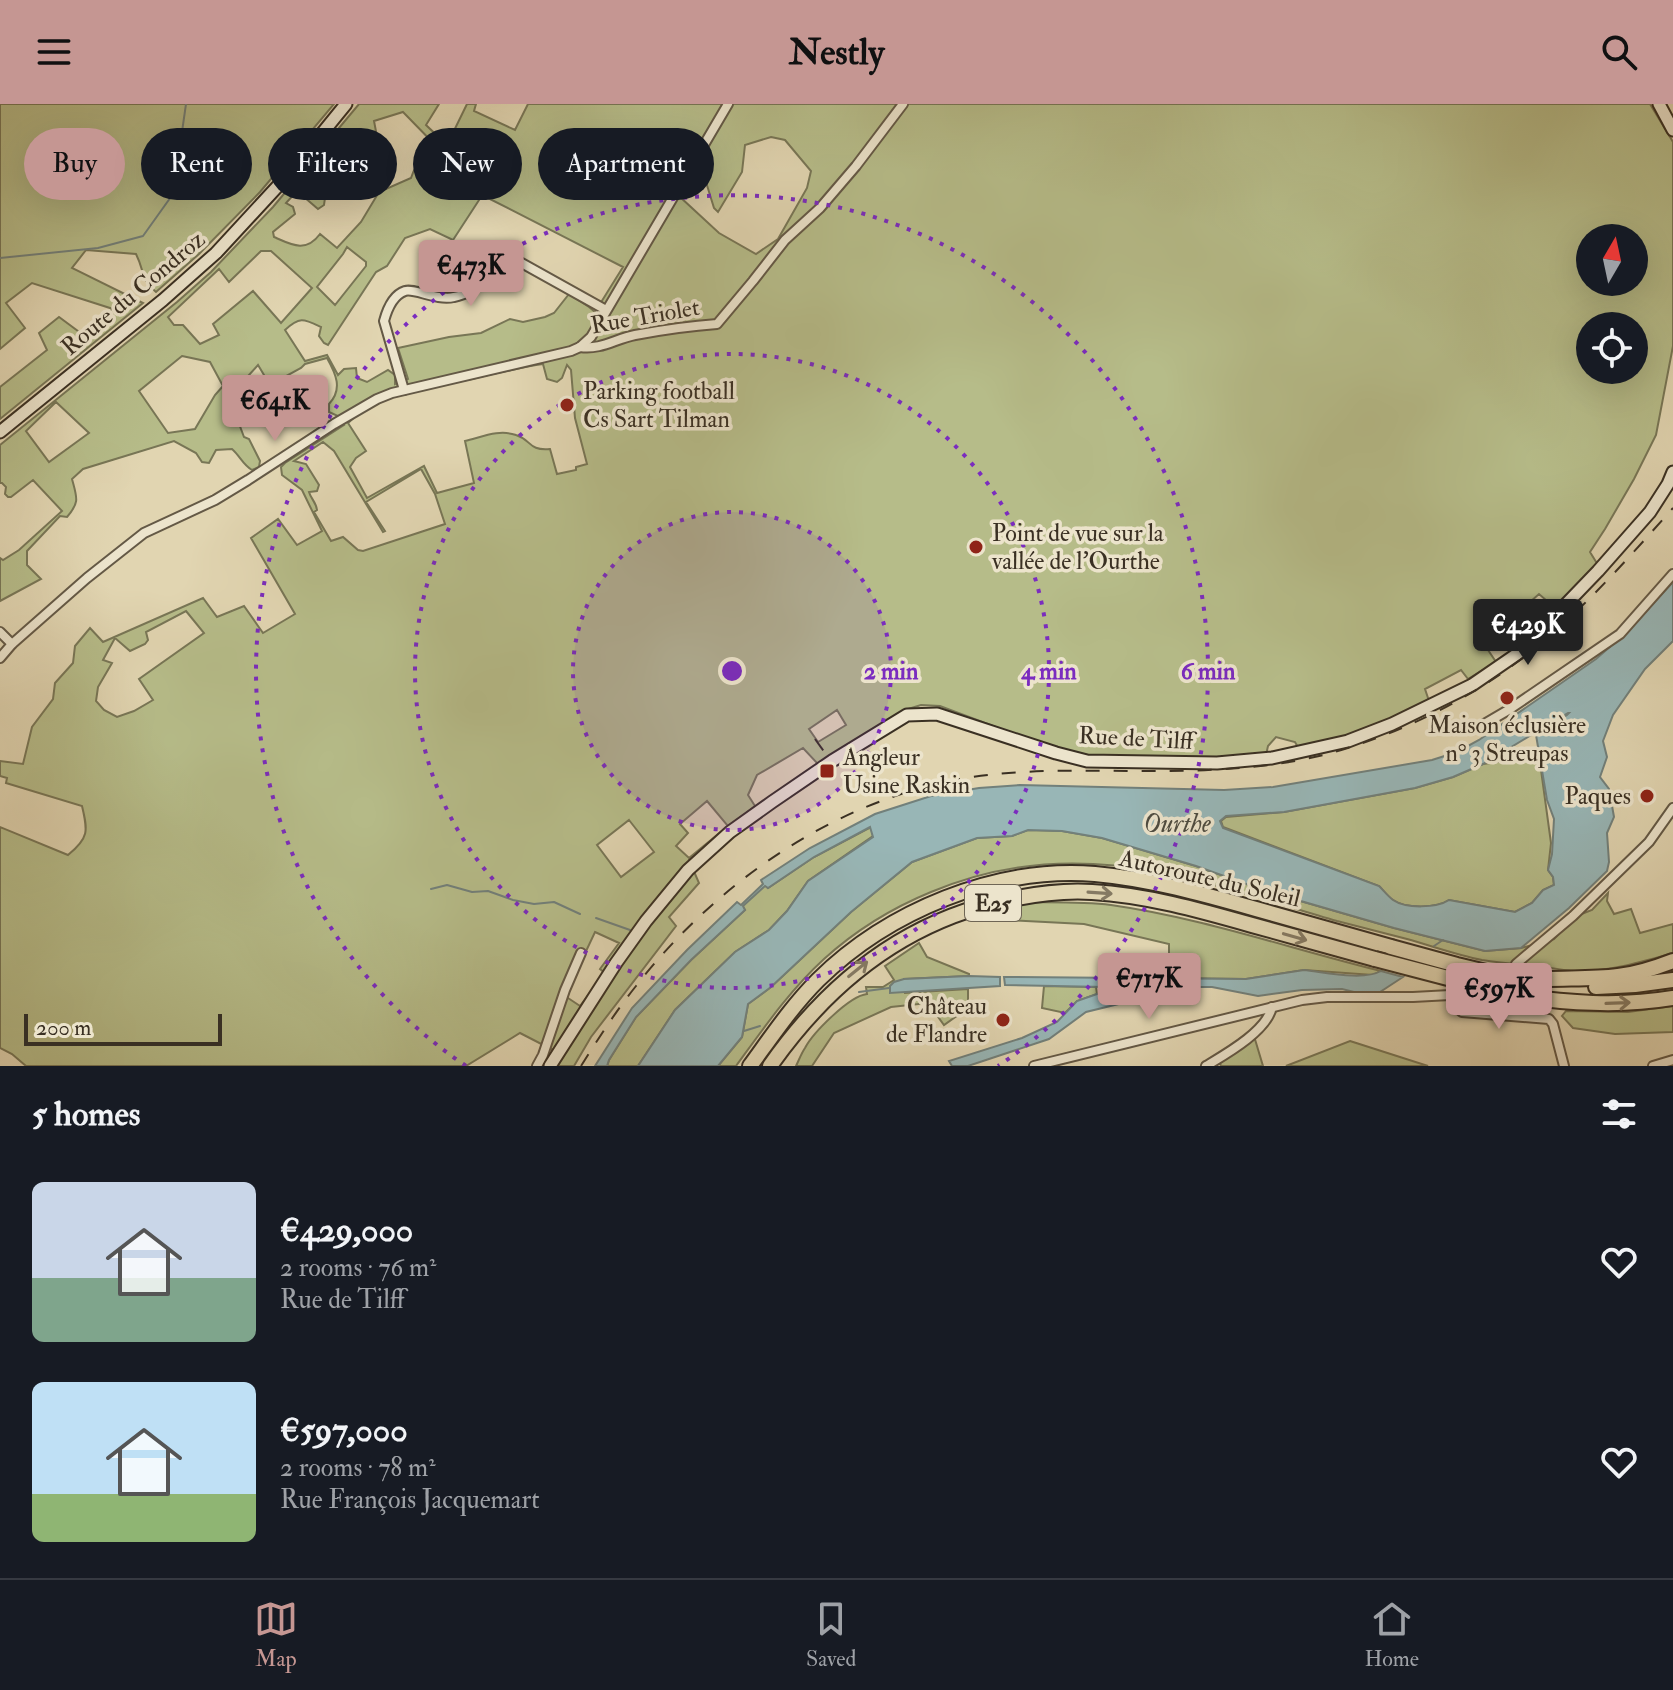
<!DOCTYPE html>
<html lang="en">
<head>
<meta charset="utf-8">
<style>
	:root { --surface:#171b24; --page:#242831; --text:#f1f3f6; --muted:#9ea1a6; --line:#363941; --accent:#c59692 }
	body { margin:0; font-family:"IM FELL Double Pica",serif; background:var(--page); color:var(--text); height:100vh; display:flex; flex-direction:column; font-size:30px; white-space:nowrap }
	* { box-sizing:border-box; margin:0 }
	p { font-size:26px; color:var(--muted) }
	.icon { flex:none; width:44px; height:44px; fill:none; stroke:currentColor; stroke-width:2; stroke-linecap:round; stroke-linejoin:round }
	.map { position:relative; height:962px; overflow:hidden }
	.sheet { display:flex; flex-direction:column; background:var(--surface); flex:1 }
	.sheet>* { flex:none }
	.banner { position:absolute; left:24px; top:24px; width:800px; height:72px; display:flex; gap:16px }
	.needle { width:52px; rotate:9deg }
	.tools { position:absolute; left:1576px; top:120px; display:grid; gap:16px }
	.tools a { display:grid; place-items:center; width:72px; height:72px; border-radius:50%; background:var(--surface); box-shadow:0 8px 32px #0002; font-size:40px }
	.scale { position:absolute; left:24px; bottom:20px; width:198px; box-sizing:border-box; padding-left:8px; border:4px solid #3a3023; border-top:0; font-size:22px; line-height:28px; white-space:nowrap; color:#3a3023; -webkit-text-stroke:6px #ece4cc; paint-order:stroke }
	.price { position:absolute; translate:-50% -68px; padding:0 18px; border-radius:8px; background:var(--accent); color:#111; font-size:26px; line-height:52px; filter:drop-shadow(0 2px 4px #0008) }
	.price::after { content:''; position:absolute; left:50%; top:48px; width:24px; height:18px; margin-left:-12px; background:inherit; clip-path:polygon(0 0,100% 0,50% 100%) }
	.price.on { background:#222; color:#fff }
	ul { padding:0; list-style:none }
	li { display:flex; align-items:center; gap:24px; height:200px; padding:0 32px }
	li span { display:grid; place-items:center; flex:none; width:224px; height:160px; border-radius:12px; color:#555 }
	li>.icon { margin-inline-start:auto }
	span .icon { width:96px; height:96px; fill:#fffc; stroke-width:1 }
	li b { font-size:34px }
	h2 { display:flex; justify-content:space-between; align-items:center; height:96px; padding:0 32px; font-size:34px }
	.chip { padding:0 28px; border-radius:36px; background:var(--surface); box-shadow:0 8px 32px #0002; font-size:28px; line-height:72px }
	.chip.on { background:var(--accent); color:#111 }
	header { display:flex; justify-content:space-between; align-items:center; height:104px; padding:0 32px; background:var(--accent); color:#111; font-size:36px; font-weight:800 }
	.tab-bar { display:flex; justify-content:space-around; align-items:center; height:112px; border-top:2px solid var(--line); background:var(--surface); font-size:22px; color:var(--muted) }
	.tab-bar a { display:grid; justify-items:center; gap:4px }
	.tab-bar .on { color:var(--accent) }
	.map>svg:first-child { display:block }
	.green { fill:#b6bc89; stroke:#787656; stroke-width:2; fill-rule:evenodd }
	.water { fill:#98b6b6; stroke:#72807b; stroke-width:2; fill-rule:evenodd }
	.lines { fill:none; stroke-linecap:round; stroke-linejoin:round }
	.stream { stroke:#72807b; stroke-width:2 }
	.street-tunnel { stroke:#c0b495; stroke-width:8; stroke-dasharray:8 4; stroke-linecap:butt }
	.street-casing { stroke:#645946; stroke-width:12 }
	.secondary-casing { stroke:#3a3023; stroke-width:15 }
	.highway-casing { stroke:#3a3023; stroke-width:18 }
	.street { stroke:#ece4cc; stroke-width:8 }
	.secondary { stroke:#ece4cc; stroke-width:11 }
	.highway { stroke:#e1d5b1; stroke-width:14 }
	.rail { stroke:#3a3023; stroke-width:2; stroke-dasharray:14 14; stroke-linecap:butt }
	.highway-bridge-casing { stroke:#3a3023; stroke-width:18; stroke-linecap:butt }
	.highway-bridge { stroke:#e1d5b1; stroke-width:14 }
	.oneway { stroke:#857a63 }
	.ring { fill:none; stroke:#7b2cbf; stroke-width:4; stroke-dasharray:4 8 }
	.poi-dot { fill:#8f2418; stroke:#ece4cc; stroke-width:3 }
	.labels { text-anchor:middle; stroke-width:7; stroke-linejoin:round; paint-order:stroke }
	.shield { fill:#ece4cc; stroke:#6f6656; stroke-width:2 }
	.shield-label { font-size:22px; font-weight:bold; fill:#3a3023 }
	.street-label { font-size:24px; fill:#3a3023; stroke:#ece4cc }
	.poi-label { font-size:24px; fill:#3a3023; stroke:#ece4cc; text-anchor:start }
	.water-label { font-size:26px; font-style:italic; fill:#4d4b40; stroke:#ece4cc }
	.centre { fill:#7b2cbf; stroke:#ece4cc; stroke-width:4 }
	.ring-label { font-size:24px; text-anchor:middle; font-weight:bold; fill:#7b2cbf; stroke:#ece4cc; stroke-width:7; stroke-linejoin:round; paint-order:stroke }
</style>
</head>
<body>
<header><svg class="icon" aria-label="menu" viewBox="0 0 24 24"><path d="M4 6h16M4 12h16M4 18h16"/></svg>Nestly<svg class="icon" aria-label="search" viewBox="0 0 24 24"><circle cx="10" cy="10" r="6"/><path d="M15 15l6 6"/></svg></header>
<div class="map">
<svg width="1673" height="962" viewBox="0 0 1673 962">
	<rect width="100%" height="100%" fill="#e1d5b1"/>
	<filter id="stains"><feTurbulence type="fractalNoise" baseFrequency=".0025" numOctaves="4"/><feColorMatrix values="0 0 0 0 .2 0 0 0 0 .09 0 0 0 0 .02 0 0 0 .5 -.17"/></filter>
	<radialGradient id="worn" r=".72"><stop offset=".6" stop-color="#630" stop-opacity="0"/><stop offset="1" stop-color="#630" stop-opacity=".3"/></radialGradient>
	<!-- green -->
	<g class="green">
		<path d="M0 0H334L260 88 199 150 156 188C140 174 145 168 136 150L86 146 72 164 143 199 0 315V283L47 246 39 229 59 213 82 230 113 205 32 179 6 199 25 224 0 245Z"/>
		<path d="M359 0H439L426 21 447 41 467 0H476L474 7 515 26 528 0H1650L1673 38V242L1656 331 1634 375 1605 425 1590 448 1598 461 1555 504 1539 490 1521 506 1502 503C1494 514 1482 526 1491 539L1488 546 1496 558 1468 575 1461 566 1425 585 1429 597 1347 635 1299 645 1295 638 1276 633 1268 642 1266 651 1208 658 1088 653 1057 646 940 602 921 601 905 606 816 663 818 660 803 644 757 671 748 691 755 702 689 756 699 779 669 813 676 822 591 933 574 962H547L555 947 520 929 466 962H26L12 950 0 944V723L68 751C89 734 88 727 82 702L6 679 7 674 0 672V657L23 660 32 623 53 595 55 579 73 559 75 542 90 524 103 538 203 494 217 513 244 502 263 529 295 510 251 434 278 415 297 441 322 427 302 386 282 371 281 363 285 359 344 321 338 312 329 308V300C343 285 336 270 327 254L305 260 301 264 270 281 258 261 229 293 244 333 249 335 260 357 259 363 252 366C243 361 240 352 232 345L216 346 209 359 202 358 196 349 174 337 83 365 72 375C77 394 80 398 67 413L60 412 27 447V461L41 475 0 497V454L3 456 19 446 62 407 33 376 11 393H8L5 390 6 383 2 379H0V341L177 198 211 168 273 103ZM403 8 443 49C425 53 417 55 411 74L379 88 361 118 337 144 320 130C306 149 292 141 274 133L273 128 295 110 293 103 286 99 297 87 318 105 324 101 327 80 338 84 355 63 378 53 375 41 378 38 374 17ZM771 33 785 36 811 67 807 84 778 135 756 150 719 129 679 92 688 77H692L696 71 706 78 714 104 718 108 742 68 745 41ZM481 93 488 94 623 163 595 208 589 203 569 190 554 209 545 213 523 218 510 215 481 229 449 233 398 244 408 275 395 280V271L388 266 367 278 357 274 356 264 344 265 338 271 327 251 305 257 285 226C300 212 304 215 321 223L319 232 324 239 328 241 376 168 387 162 405 134 430 125 453 136ZM1590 134H1634V178H1590ZM347 143 366 158V162L335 201 317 183 343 150ZM261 147H271L312 184 281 219 253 187 213 220 219 231 200 240 183 221H174L168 213 219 165 229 178ZM1590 222H1634V266H1590ZM182 252 210 258 223 282 215 291 195 325 168 329 139 287ZM543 260 547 275 557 278 562 274 567 261 571 266 575 314 587 360 576 363V366L557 370 550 345C528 347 532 336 516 331 499 325 482 333 465 337L474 379 437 389 424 362 367 394 350 363 356 354 366 347 348 319C380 287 434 284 476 274 498 269 521 263 543 260ZM56 298 89 329 49 358 26 327ZM323 338 334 347 383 428 385 427 366 398 421 365 435 390 445 420 363 447 358 446 343 433 331 437 314 408 317 406C316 398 311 395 309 388L317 387 319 381 306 360 294 357ZM186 507 204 529 139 575 153 596 134 607 117 613 104 606 96 597 98 583 112 559 103 556 115 534 130 547 145 540 148 536 146 528ZM837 606 846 621 818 638 809 625ZM707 697 728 722 689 754 676 742 688 729 680 720ZM629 716 654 748 621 773 597 741ZM595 828 619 839 600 865 605 869 580 902 565 892Z"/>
		<path d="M1538 644 1551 739 1548 766 1553 773 1554 781 1543 786 1532 799 1515 808 1449 796C1437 804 1406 805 1393 796 1388 793 1384 787 1379 782L1223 723 1221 717 1226 713 1284 708 1415 684 1453 673 1483 660 1525 654Z"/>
		<path d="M871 723 873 732 808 777 787 807 769 826 735 848 675 906 638 962H607L609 956 636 913 691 856 745 806 742 802 765 781 768 784 814 753Z"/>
		<path d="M1028 726 1062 727 1102 734 1196 762 1266 787 1394 824 1485 847 1521 844 1554 835 1569 819 1579 811 1592 806 1608 789 1607 797 1614 810 1631 805 1640 829 1673 820V849C1642 858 1611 867 1578 867 1567 867 1554 864 1542 863 1523 861 1502 859 1482 856 1457 851 1432 842 1407 835 1383 829 1360 823 1337 817 1196 776 1075 727 931 788 892 804 856 826 824 855 790 886 763 925 736 962H718L742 933 748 900 771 883 851 808 912 758 977 734 1012 732Z"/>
		<path d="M1012 798C1045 799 1079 797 1111 801 1203 814 1291 845 1381 867L1373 871 1304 866 1246 875 1169 874V840L1084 820 1004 816 972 811Z"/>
		<path d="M919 839 927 853 969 870V872L904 875 905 889 968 885V904L944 921 928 899 891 903 834 929 812 962H796C799 956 801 950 805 944 813 929 849 892 867 890L866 883H883L894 876 885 862Z"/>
		<path d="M1044 882 1096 883 1097 890 1077 897 1065 909 1042 904Z"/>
		<path d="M1673 902V928L1615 930 1573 924 1562 912 1566 907 1628 908Z"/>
		<path d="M1254 932 1263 962H1221L1220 959Z"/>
		<path d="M1350 937 1428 962H1286Z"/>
	</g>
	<!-- water -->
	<g class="water">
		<path d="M1673 478V537L1645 565 1613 611 1603 637 1607 653 1600 673 1609 685 1614 713 1607 729 1609 758 1607 767 1569 804 1521 844 1485 847 1394 824 1266 787 1196 762 1102 734 1062 727 1028 726 1012 732 977 734 912 758 851 808 771 883 748 900 742 933 718 962H638L675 906 735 848 769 826 787 807 808 777 873 733 870 723 814 753 768 784 765 782 743 802 745 806 691 856 636 913 609 956 607 962H595L632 904 687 846 737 798 741 801 763 780 761 776 810 744 875 710 931 692 979 684 1020 681 1224 686 1273 683 1432 656 1457 648 1479 636 1596 555 1627 528ZM1568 609H1569L1567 611 1536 631 1547 696 1554 715 1552 750 1548 766 1553 773 1554 781 1543 786 1532 799 1515 808 1449 796C1437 804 1406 805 1393 796 1388 792 1384 787 1379 782L1223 724 1220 717 1226 712 1284 708 1415 684 1453 673 1483 660Z"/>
		<path d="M1304 866C1324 868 1363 877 1381 867L1403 873 1380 888H1354L1342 885 1302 886 1258 892 1212 883H1169L1167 889 1150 895 1135 896 1086 908 1049 935 968 962H952L949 957 1022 934 1057 918 1077 897 1097 890 1152 889 1155 884 1005 881 1004 873 1246 875Z"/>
		<path d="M969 872 1000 873V882L890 889V882L894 878 904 875Z"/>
	</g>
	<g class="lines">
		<!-- stream -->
		<g class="stream">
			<path d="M0 154 98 144 143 132 173 90 186 0"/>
			<path d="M431 785 447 781 472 788 488 787 513 796 534 800 554 798 580 810"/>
			<path d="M596 814 630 826"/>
			<path d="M1434 842 1443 836"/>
			<path d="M859 888 889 884"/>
			<path d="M744 927 760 922"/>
		</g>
		<!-- street-tunnel -->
		<path class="street-tunnel" d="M1450 891 1487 878 1516 860"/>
		<!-- street casing -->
		<g class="street-casing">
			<g id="street">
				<path d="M580 243C601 246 615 235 635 231 662 226 689 222 717 220L753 177 785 136 820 104 856 62 903 0"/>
				<path d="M404 286 384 217C387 206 393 191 405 187 415 184 436 197 454 193 478 189 494 164 518 157L606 206"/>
				<path d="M0 528 12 540"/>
				<path d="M0 554 12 540 87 474 144 429 215 396 248 376 334 320 377 295 392 289 571 247 580 243 591 233 728 0"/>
				<path d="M1481 622 1510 605 1620 530 1673 470"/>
				<path d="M1516 860 1573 812 1649 738 1673 704"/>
				<path d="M537 962 543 951 565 886 581 849"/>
				<path d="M1034 962 1302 896 1327 893H1413L1450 891 1455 902 1462 908 1549 915 1553 920 1564 962"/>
				<path d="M1206 962C1226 950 1267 927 1272 903"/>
				<path d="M1653 962 1673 956"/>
			</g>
		</g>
		<!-- secondary casing -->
		<g class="secondary-casing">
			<g id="secondary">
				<path d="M1659 0 1673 26"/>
				<path d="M0 328 163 196 216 149 289 70 346 0"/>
				<path d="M550 962 616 859 646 817 688 766 730 728 772 698 832 657 907 611 937 610 1056 649 1087 657 1217 659 1272 654 1348 637 1392 620 1472 581 1520 548 1598 467 1650 408 1668 380 1673 368"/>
			</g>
		</g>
		<!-- highway casing -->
		<g class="highway-casing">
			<g id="highway">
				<path d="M1524 877C1555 873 1587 876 1618 872 1637 870 1655 864 1673 857"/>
				<path d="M1596 883 1635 881 1673 876"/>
				<path d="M1513 891C1566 899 1619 903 1673 894"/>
				<path d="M750 962C772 932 792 902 818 876 888 807 996 762 1095 770 1150 775 1203 790 1256 805 1301 818 1346 830 1391 843"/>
				<path d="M770 962C829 878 905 817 1007 796 1035 790 1063 786 1092 788 1146 791 1199 806 1252 821 1293 832 1334 844 1375 855"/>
			</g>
		</g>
		<!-- street -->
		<use href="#street" class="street"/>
		<!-- secondary -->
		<use href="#secondary" class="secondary"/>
		<!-- highway -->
		<use href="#highway" class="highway"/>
		<!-- rail -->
		<g class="rail">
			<path d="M815 635 828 653"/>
			<path d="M581 962C598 935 616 907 636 882 711 786 818 708 937 680 973 671 1010 668 1047 667 1142 665 1237 674 1331 649 1396 631 1462 599 1516 559 1575 515 1625 458 1673 404"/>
		</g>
		<!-- highway-bridge casing -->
		<g class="highway-bridge-casing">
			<g id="highway-bridge">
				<path d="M1391 843 1457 861 1524 877"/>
				<path d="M1375 855 1513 891"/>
			</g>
		</g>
		<!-- highway-bridge -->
		<use href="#highway-bridge" class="highway-bridge"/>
	</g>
	<!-- one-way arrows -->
	<defs><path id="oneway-shaft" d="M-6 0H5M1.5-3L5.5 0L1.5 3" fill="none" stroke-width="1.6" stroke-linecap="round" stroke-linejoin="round" transform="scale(2)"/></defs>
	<g class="oneway">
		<use href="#oneway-shaft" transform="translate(1100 789) rotate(4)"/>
		<use href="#oneway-shaft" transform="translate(1295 833) rotate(16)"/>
		<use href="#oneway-shaft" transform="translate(858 865) rotate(-39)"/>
		<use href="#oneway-shaft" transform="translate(1618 899) rotate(-2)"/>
	</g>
	<!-- distance rings -->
	<circle cx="732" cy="567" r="159" fill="#7b2cbf" fill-opacity=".12"/>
	<g class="ring">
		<circle cx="732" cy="567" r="159"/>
		<circle cx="732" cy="567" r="317"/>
		<path d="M466 962A476 476 0 1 1 998 962"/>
	</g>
	<!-- markers -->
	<g class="poi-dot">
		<circle cx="567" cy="301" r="8"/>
		<circle cx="976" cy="443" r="8"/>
		<circle cx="1507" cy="594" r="8"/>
		<rect x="819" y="659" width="16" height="16" rx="4"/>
		<circle cx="1647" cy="692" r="8"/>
		<circle cx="1003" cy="916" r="8"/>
	</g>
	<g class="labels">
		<!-- shield labels -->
		<rect class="shield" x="965" y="781" width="56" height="36" rx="6"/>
		<g class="shield-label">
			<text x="993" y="807">E25</text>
		</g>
		<!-- street labels -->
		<g class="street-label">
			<text transform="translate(133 189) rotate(-40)" y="8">Route du Condroz</text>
			<text transform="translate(645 212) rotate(-10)" y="8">Rue Triolet</text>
			<text transform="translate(1136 634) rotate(3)" y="8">Rue de Tilff</text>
			<text transform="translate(1210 774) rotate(13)" y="8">Autoroute du Soleil</text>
		</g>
		<!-- poi labels -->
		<g class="poi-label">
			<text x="583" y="295">Parking football<tspan x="583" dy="28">Cs Sart Tilman</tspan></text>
			<text x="992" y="437">Point de vue sur la<tspan x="992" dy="28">vallée de l'Ourthe</tspan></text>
			<text x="1507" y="629" text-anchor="middle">Maison éclusière<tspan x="1507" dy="28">n° 3 Streupas</tspan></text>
			<text x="843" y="661">Angleur<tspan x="843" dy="28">Usine Raskin</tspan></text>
			<text x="1631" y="700" text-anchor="end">Paques</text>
			<text x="987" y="910" text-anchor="end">Château<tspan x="987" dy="28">de Flandre</tspan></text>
		</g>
		<!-- water labels -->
		<g class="water-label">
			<text x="1177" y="728">Ourthe</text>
		</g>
	</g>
	<circle cx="732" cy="567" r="12" class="centre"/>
	<g class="ring-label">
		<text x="891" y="575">2 min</text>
		<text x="1049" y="575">4 min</text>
		<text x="1208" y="575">6 min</text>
	</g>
	<rect width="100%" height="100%" filter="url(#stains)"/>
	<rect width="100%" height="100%" fill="url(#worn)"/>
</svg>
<div class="tools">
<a><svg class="needle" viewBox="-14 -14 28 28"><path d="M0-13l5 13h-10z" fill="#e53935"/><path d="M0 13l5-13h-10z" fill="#9ea1a6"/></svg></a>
<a><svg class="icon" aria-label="locate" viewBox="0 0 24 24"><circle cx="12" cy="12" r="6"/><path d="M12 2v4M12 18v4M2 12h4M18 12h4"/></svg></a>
</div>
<div class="scale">200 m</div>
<b class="price" style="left:471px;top:204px">€473K</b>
<b class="price" style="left:275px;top:339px">€641K</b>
<b class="price on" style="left:1528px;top:563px">€429K</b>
<b class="price" style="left:1149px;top:917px">€717K</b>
<b class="price" style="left:1499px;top:927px">€597K</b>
<div class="banner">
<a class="chip on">Buy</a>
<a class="chip">Rent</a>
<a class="chip">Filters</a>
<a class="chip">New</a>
<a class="chip">Apartment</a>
</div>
</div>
<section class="sheet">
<h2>5 homes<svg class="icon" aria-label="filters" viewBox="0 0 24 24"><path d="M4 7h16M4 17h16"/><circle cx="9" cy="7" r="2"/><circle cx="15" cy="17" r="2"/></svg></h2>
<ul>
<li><span style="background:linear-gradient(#c9d6e8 60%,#7fa58c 0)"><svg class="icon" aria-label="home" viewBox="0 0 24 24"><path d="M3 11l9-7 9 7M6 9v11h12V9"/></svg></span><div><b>€429,000</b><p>2 rooms · 76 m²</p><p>Rue de Tilff</p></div><svg class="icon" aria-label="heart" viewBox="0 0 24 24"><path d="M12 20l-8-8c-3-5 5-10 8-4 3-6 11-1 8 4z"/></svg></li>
<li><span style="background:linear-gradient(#bfe0f5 70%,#8fb573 0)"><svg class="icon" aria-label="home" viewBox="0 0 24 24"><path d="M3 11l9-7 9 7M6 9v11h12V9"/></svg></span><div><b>€597,000</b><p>2 rooms · 78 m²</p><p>Rue François Jacquemart</p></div><svg class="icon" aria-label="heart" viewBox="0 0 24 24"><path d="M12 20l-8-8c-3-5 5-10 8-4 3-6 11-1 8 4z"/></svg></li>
</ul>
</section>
<nav class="tab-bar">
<a class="on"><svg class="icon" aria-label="map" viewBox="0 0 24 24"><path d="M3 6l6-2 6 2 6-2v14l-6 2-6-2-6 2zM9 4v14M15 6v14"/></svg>Map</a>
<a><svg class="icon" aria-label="saved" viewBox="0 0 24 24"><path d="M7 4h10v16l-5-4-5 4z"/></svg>Saved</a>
<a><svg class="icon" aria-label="home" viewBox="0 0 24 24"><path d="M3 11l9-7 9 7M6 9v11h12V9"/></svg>Home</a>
</nav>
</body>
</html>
